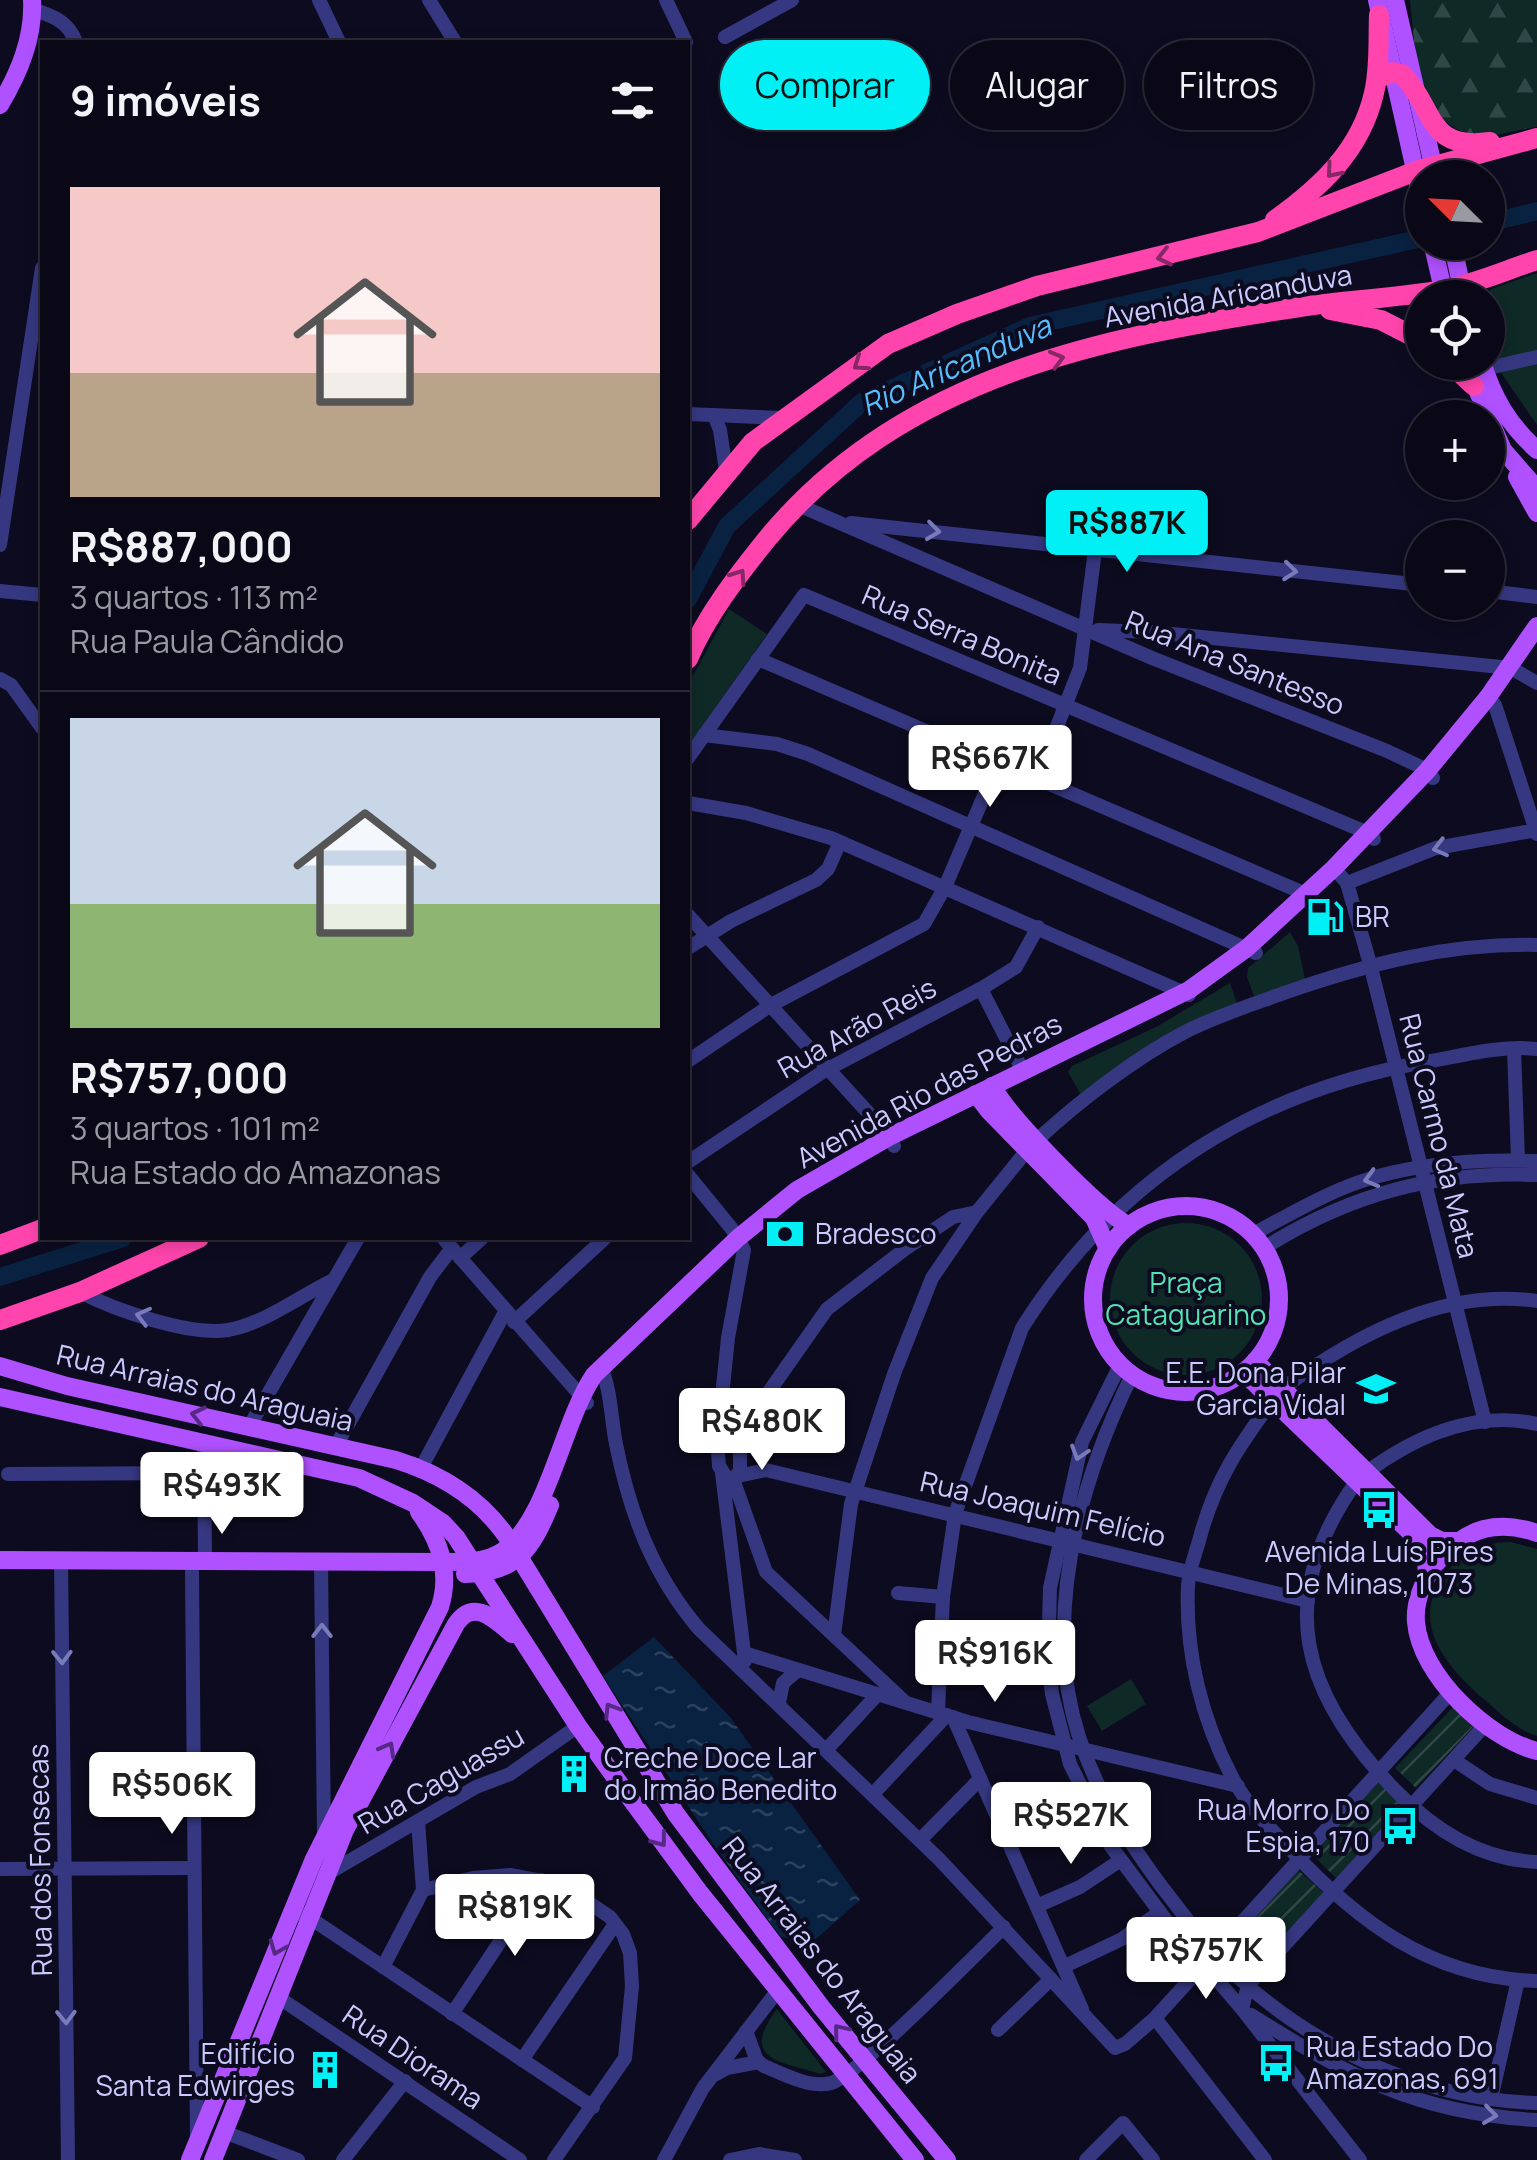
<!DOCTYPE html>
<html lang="pt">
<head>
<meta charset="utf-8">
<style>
	:root { --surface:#0a0817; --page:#181624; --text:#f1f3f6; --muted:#999aa1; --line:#2a2936; --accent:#00f0f5 }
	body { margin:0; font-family:Manrope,sans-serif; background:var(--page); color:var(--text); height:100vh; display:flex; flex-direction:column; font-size:38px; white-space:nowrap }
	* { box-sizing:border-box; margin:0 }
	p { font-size:32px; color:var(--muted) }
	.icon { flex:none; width:55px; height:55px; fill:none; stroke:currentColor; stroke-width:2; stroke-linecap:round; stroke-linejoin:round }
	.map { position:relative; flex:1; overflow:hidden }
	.side { position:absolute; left:40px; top:40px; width:650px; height:1200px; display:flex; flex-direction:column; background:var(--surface); border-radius:0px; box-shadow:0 5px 15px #0003,0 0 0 2px var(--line) }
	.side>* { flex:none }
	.hud { position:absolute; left:720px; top:40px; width:665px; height:90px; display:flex; gap:20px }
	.needle { width:65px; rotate:294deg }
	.fabs { position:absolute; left:1405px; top:160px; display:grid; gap:20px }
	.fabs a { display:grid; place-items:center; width:100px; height:100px; border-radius:50%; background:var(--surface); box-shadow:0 5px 15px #0003,0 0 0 2px var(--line); font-size:50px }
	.price { position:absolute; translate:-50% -85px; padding:0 22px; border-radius:10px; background:#fff; color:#222; font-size:32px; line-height:65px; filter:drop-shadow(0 2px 5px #0008) }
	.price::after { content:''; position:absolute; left:50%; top:60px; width:30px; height:22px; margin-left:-15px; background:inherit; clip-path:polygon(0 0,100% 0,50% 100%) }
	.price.current { background:var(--accent); color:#111 }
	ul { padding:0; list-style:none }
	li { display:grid; align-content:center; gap:20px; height:530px; padding:0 30px }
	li+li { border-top:2px solid var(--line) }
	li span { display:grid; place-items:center; height:310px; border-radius:0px; color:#555 }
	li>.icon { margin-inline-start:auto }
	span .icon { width:180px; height:180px; fill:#fffc; stroke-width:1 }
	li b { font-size:42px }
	h2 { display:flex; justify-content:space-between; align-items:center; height:120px; padding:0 30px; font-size:42px }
	.tag { padding:0 35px; border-radius:45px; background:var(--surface); box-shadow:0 5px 15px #0003,0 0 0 2px var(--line); font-size:35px; line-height:90px }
	.tag.current { background:var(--accent); color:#111 }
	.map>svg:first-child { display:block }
	.green { fill:#0e2926 }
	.forest { fill:url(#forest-firs) }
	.garden { fill:url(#garden-furrows) }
	.water { fill:url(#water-ripples) }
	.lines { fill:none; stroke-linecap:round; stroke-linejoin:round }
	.river { stroke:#092241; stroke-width:18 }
	.minor { stroke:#353880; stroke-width:14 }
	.major { stroke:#b051ff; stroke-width:18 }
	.highway { stroke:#ff45ad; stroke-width:20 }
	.oneway { stroke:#862866 }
	.oneway2 { stroke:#787ab9 }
	.oneway3 { stroke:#562a84 }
	.labels { text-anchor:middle; stroke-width:8; stroke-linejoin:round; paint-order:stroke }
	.street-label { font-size:28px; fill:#cbcaff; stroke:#0d0b1f }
	.poi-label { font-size:28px; fill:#cbcaff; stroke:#0d0b1f; text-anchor:start }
	.park-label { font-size:28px; fill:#52e3b3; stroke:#0d0b1f }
	.water-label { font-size:30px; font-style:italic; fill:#58bfff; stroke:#0d0b1f }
</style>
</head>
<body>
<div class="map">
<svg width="1537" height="2160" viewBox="0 0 1537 2160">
	<defs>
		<pattern id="forest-firs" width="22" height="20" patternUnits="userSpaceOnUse" patternTransform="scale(2.5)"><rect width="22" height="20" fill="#0e2926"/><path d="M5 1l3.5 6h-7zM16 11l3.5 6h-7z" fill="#304747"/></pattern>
		<pattern id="garden-furrows" width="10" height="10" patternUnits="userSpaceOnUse" patternTransform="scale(2.5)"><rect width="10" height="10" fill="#0e2926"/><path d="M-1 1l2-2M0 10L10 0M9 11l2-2" fill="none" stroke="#304747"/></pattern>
		<pattern id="water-ripples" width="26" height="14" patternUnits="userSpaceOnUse" patternTransform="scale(2.5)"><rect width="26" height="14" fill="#092241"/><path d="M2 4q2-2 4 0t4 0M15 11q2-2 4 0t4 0" fill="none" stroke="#2c415e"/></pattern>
	</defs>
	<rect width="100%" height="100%" fill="#0d0b1f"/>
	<!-- green -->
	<g class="green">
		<path d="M1537 273V425L1488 354V298H1484L1491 289Z"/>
		<path d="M729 609 767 634 688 747V685Z"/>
		<path d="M1290 932 1298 946 1305 979 1266 994 1254 996 1247 977 1248 968Z"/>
		<path d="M1230 983 1238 1006 1081 1095 1068 1072 1072 1066 1158 1026Z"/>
		<circle cx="1186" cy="1299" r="76"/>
		<path d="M1511 1542 1537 1549V1736C1516 1729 1502 1715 1486 1701 1446 1667 1405 1620 1449 1569 1465 1550 1486 1542 1511 1542Z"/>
		<path d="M1131 1679 1146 1704 1102 1731 1087 1706Z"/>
		<path d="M777 2009 826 2072 821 2074C779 2061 739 2060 777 2009Z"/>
	</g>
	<!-- forest -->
	<path class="forest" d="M1410 0H1537V127C1519 129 1493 138 1476 135 1416 126 1415 46 1410 0Z"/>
	<!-- garden -->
	<g class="garden">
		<path d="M1453 1707 1473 1727 1416 1788 1395 1768Z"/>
		<path d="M1379 1781 1404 1805 1336 1878 1313 1855Z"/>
		<path d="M1298 1870 1325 1894 1247 1975 1225 1953Z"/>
	</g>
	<!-- water -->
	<path class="water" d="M654 1637 730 1717 860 1900 808 1946 780 1936 711 1841 603 1676Z"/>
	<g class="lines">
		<!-- river -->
		<g class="river">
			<path d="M1488 223 1537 211"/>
			<path d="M688 599 727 526 862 402 1030 326 1422 238"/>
			<path d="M0 1277 123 1238"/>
		</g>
		<!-- minor -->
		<g class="minor">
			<path d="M319 0 339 42"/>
			<path d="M429 0 455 42"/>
			<path d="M666 0 686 42"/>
			<path d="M32 9C53 16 68 21 76 42"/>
			<path d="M725 37 792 0"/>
			<path d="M1484 369 1537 357"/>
			<path d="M688 414 781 418"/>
			<path d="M714 415 720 430 726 471"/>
			<path d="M796 504 1152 658 1387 751 1421 767 1433 778"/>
			<path d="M851 523 1422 585"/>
			<path d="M0 545 42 268"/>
			<path d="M0 591 42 595"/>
			<path d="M1488 591 1537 597"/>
			<path d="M1098 630 1152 632 1511 668 1537 683"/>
			<path d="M758 659 1306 894 1312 899"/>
			<path d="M0 679 11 685 42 728"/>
			<path d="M1488 697 1495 705 1537 834"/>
			<path d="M704 735 777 744 808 754 1256 953"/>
			<path d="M688 758 804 595 1368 833 1374 839"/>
			<path d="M1036 780 1080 668 1095 550"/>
			<path d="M688 803 746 813 831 838 1189 995"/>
			<path d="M1334 868 1347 883 1370 964 1485 1422"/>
			<path d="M1347 883 1436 848 1537 830"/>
			<path d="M688 915 883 1129 894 1146"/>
			<path d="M688 948 731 921 816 880 828 869 840 842"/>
			<path d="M981 989 1023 1071"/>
			<path d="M1514 1049 1518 1160"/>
			<path d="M688 1061 771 1005 924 924 945 887 998 763"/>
			<path d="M1037 1140C1078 1102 1135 1058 1185 1032 1216 1016 1251 1005 1284 993 1367 964 1448 943 1537 945"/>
			<path d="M688 1162 824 1071 984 987 1016 967 1038 927"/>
			<path d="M688 1175 732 1229 744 1250 728 1338 718 1435"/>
			<path d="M1253 1234C1287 1216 1322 1195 1359 1182 1415 1163 1478 1159 1537 1161"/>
			<path d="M443 1238 587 1403"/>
			<path d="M1264 1248C1350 1194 1435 1171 1537 1175"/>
			<path d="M460 1258 482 1238"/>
			<path d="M80 1292C115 1310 189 1336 228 1330 264 1324 300 1296 333 1280"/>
			<path d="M514 1322 605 1238"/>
			<path d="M1120 1365 1082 1442 1050 1588 1048 1661 1052 1694 1070 1764 1110 1845 1165 1919 1242 2009 1360 2160"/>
			<path d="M601 1367C611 1390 611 1419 616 1444 630 1514 653 1575 699 1629L939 1859 1115 2048 1125 2044 1155 2018 1451 1692"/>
			<path d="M1132 1375C1085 1471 1052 1583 1068 1691 1080 1765 1118 1828 1162 1887 1187 1919 1211 1952 1241 1980 1321 2052 1429 2100 1537 2103"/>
			<path d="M1283 1388C1356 1335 1443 1288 1537 1301"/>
			<path d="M1273 1400C1237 1448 1214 1483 1199 1541 1195 1555 1189 1570 1188 1585 1185 1651 1201 1718 1232 1777 1246 1804 1268 1826 1289 1848 1358 1922 1431 1978 1537 1981"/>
			<path d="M249 1427 358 1238"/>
			<path d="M725 1430 734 1433 740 1449V1471L733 1479 726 1477 719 1466 717 1439Z"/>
			<path d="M204 1441 205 1561"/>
			<path d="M336 1446 430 1277 452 1248"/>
			<path d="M740 1449 754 1413 827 1309 905 1249 953 1217 977 1212"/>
			<path d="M421 1468 505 1312"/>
			<path d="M1367 1472C1416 1436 1476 1410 1537 1424"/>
			<path d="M722 1473 745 1661"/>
			<path d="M8 1474 205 1473"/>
			<path d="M738 1476 766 1470 1308 1601"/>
			<path d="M733 1479 766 1572 904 1701"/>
			<path d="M1356 1482C1273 1599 1301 1694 1396 1791 1434 1830 1482 1860 1537 1862"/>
			<path d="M61 1560 68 2160"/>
			<path d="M321 1562 324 1838"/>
			<path d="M192 1572 197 2142"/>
			<path d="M898 1593 943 1597"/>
			<path d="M834 1635 851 1504 894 1374 932 1278 977 1212 1028 1149"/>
			<path d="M744 1653 968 1722 1238 1786"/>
			<path d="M779 1703 783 1683 798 1670"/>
			<path d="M938 1712 943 1597 955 1514 1022 1328C1117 1177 1257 1090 1431 1061 1465 1055 1502 1045 1537 1049"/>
			<path d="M953 1717 1082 2009"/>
			<path d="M827 1749 878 1694"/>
			<path d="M1454 1760 1490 1784 1537 1798"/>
			<path d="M873 1794 947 1715"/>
			<path d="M920 1840 979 1780"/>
			<path d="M0 1869 194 1868"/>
			<path d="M327 1874 476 1787 510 1774 578 1726"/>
			<path d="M423 1890 473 1878 510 1875 563 1885 610 1917 623 1934 630 1953 632 1986 625 2058 554 2160"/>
			<path d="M1037 1906 1080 1887 1121 1860"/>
			<path d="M292 1911 310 1918 593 2107"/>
			<path d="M1065 1966 1122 1939 1160 1912"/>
			<path d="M383 1967 423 1890 418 1821"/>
			<path d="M278 1997 520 2160"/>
			<path d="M1242 2009 1248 1985 1486 1724"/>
			<path d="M452 2014 541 1880"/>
			<path d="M1251 2015C1348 2076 1420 2114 1537 2120"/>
			<path d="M1155 2018 1265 2160"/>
			<path d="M998 2030 1051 1979"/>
			<path d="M746 2031 757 2061 764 2066C783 2074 811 2089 831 2083 856 2077 977 1953 1004 1927"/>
			<path d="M522 2060 615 1924"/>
			<path d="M716 2074 727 2068 759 2062"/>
			<path d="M1491 2099 1518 1980"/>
			<path d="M224 2132 298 2160"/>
			<path d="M343 2160 405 2081"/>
			<path d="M664 2160 703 2088 778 1990"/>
			<path d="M730 2160 759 2154 795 2160"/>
			<path d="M1086 2160 1123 2123 1153 2160"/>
		</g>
		<!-- major -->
		<g class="major">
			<path d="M1377 0 1422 201"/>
			<path d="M1395 0 1436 178"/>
			<path d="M0 105C19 73 34 38 32 0"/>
			<path d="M1432 242 1445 298"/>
			<path d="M1452 242 1464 298"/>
			<path d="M1465 362 1503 450 1537 489"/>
			<path d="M1482 362C1493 398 1509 425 1537 450"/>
			<path d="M1517 477 1537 513"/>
			<path d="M992 1086C1010 1118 1097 1208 1129 1226"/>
			<path d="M976 1094 989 1111 1094 1218 1108 1249"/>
			<circle cx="1186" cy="1299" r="93"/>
			<path d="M1255 1361 1430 1535 1442 1541H1458"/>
			<path d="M0 1366 67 1386 396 1460C441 1474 480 1498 507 1537L676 1814 822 2008 947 2160"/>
			<path d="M1243 1372 1410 1532 1426 1557 1427 1577"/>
			<path d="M0 1397 359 1478 413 1503 443 1523 456 1537 578 1726 630 1798 700 1893 915 2160"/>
			<path d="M1537 1533C1520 1527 1501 1525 1484 1529 1447 1539 1413 1584 1416 1622 1420 1675 1488 1739 1537 1751"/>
			<path d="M0 1560 444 1562C464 1562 485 1563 503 1551 548 1521 562 1422 594 1375L738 1238 797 1190 889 1137 1189 990 1247 948 1334 868 1427 771 1488 697 1537 626"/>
			<path d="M465 1574C517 1573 532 1549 550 1505"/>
			<path d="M190 2160 314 1859 440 1607C451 1572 440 1541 419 1512"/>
			<path d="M213 2160 345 1830 456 1624C474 1598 494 1619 512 1634"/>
		</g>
		<!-- highway -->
		<g class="highway">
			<path d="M1377 79 1392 72 1402 74C1436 109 1426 151 1490 142"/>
			<path d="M1275 220C1321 187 1361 150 1374 93 1380 68 1378 41 1379 15"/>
			<path d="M1330 310 1381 320 1422 341"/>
			<path d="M1448 362 1474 386"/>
			<path d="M688 520 753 442 888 344 957 314 1037 286 1258 232 1416 171 1537 138"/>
			<path d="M688 659C706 616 738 575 767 539 901 376 1101 337 1300 307 1348 300 1396 298 1443 290 1475 284 1506 270 1537 260"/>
			<path d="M0 1245 42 1229"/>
			<path d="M0 1320 80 1292 199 1238"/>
		</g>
	</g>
	<!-- one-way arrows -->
	<defs><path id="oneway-chevron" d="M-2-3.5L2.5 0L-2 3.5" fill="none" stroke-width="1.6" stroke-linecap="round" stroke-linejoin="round" transform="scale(2.5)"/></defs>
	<g class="oneway">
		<use href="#oneway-chevron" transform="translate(1333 171) rotate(130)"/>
		<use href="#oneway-chevron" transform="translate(1164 257) rotate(167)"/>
		<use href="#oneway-chevron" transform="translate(1057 359) rotate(-15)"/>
		<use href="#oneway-chevron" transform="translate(860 364) rotate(145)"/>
		<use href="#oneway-chevron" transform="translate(739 576) rotate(-56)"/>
	</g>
	<g class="oneway2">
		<use href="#oneway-chevron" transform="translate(933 531) rotate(7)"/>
		<use href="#oneway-chevron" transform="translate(1290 571) rotate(6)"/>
		<use href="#oneway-chevron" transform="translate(1440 848) rotate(166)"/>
		<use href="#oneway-chevron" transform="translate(1371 1179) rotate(164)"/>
		<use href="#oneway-chevron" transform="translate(143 1316) rotate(-166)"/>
		<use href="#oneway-chevron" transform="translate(1079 1453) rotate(107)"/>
		<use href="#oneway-chevron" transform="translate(322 1631) rotate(-90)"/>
		<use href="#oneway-chevron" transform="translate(62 1657) rotate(89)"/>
		<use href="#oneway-chevron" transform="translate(66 2017) rotate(89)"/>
		<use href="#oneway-chevron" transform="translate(1490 2115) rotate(7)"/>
	</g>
	<g class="oneway3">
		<use href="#oneway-chevron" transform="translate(198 1415) rotate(-167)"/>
		<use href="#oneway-chevron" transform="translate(611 1710) rotate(-122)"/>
		<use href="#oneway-chevron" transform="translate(388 1749) rotate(-61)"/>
		<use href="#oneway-chevron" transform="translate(660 1840) rotate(53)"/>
		<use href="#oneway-chevron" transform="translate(277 1948) rotate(112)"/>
		<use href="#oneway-chevron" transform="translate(840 2031) rotate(-129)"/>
	</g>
	<!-- icons -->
	<defs>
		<g id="fuel-bare" transform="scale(3)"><path d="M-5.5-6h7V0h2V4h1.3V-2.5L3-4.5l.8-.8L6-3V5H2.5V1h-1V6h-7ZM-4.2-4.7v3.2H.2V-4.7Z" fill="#00f0f5" stroke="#0d0b1f" stroke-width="2.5" paint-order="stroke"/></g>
		<g id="bank-bare" transform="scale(3)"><path d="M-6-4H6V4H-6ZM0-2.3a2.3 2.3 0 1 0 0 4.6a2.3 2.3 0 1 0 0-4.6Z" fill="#00f0f5" stroke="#0d0b1f" stroke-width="2.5" paint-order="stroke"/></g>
		<g id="school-bare" transform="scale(3)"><path d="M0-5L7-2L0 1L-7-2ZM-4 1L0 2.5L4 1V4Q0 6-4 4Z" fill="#00f0f5" stroke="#0d0b1f" stroke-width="2.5" paint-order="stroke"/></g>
		<g id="bus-bare" transform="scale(3)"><path d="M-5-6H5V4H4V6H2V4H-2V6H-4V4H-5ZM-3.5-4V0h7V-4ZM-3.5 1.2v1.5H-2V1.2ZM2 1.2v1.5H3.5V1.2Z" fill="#00f0f5" stroke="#0d0b1f" stroke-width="2.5" paint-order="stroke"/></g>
		<g id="building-bare" transform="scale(3)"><path d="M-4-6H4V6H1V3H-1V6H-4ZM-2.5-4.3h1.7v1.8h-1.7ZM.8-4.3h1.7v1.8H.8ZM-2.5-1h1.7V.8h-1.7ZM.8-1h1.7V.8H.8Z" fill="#00f0f5" stroke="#0d0b1f" stroke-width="2.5" paint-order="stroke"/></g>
	</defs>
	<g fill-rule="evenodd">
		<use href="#fuel-bare" x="1325" y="917"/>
		<use href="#bank-bare" x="785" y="1234"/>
		<use href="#school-bare" x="1376" y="1389"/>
		<use href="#bus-bare" x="1379" y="1510"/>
		<use href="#building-bare" x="574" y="1774"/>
		<use href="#bus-bare" x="1400" y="1826"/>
		<use href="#bus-bare" x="1276" y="2063"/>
		<use href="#building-bare" x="325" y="2070"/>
	</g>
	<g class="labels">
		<!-- street labels -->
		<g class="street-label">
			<text transform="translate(1228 296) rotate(-10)" y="10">Avenida Aricanduva</text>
			<text transform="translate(962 635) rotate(23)" y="10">Rua Serra Bonita</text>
			<text transform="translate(1235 663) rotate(22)" y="10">Rua Ana Santesso</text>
			<text transform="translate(857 1028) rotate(-29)" y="10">Rua Arão Reis</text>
			<text transform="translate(929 1091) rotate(-28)" y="10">Avenida Rio das Pedras</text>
			<text transform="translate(1439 1136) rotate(76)" y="10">Rua Carmo da Mata</text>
			<text transform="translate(205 1388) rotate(13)" y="10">Rua Arraias do Araguaia</text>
			<text transform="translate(1043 1509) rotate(13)" y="10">Rua Joaquim Felício</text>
			<text transform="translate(441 1780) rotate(-30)" y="10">Rua Caguassu</text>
			<text transform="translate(40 1860) rotate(-91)" y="10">Rua dos Fonsecas</text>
			<text transform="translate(822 1960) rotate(52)" y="10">Rua Arraias do Araguaia</text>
			<text transform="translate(413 2057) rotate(34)" y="10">Rua Diorama</text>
		</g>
		<!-- poi labels -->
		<g class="poi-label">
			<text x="1355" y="927">BR</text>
			<text x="815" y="1244">Bradesco</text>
			<text x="1346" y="1383" text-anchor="end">E.E. Dona Pilar<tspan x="1346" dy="32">Garcia Vidal</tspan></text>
			<text x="1379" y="1562" text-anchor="middle">Avenida Luís Pires<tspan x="1379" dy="32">De Minas, 1073</tspan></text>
			<text x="604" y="1768">Creche Doce Lar<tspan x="604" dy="32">do Irmão Benedito</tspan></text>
			<text x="1370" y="1820" text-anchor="end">Rua Morro Do<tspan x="1370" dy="32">Espia, 170</tspan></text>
			<text x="1306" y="2057">Rua Estado Do<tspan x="1306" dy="32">Amazonas, 691</tspan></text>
			<text x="295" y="2064" text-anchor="end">Edifício<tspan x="295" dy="32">Santa Edwirges</tspan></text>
		</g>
		<!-- park labels -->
		<g class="park-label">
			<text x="1186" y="1293">Praça<tspan x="1186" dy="32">Cataguarino</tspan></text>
		</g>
		<!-- water labels -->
		<g class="water-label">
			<text transform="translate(956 366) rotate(-24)" y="10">Rio Aricanduva</text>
		</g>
	</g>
</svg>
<div class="fabs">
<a><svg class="needle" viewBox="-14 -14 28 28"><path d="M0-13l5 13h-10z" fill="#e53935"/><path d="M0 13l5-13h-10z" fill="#999aa1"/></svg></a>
<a><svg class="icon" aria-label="locate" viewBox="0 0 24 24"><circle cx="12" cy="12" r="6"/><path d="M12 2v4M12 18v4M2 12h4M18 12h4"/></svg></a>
<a>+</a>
<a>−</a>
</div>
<b class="price current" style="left:1127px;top:575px">R$887K</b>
<b class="price" style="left:990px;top:810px">R$667K</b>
<b class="price" style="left:762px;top:1473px">R$480K</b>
<b class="price" style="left:222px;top:1537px">R$493K</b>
<b class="price" style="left:995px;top:1705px">R$916K</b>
<b class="price" style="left:172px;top:1837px">R$506K</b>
<b class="price" style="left:1071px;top:1867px">R$527K</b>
<b class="price" style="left:515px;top:1959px">R$819K</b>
<b class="price" style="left:1206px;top:2002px">R$757K</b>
<div class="hud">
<a class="tag current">Comprar</a>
<a class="tag">Alugar</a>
<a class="tag">Filtros</a>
</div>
<section class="side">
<h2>9 imóveis<svg class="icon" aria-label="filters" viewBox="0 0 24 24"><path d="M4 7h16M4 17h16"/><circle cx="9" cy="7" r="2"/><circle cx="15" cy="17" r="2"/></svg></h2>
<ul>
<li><span style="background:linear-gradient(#f6c9c9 60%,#b9a48a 0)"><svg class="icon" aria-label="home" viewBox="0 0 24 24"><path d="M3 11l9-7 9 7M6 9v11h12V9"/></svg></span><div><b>R$887,000</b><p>3 quartos · 113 m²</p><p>Rua Paula Cândido</p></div></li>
<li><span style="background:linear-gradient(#c9d6e8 60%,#8fb573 0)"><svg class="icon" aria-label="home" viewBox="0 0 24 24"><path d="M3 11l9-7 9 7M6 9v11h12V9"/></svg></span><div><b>R$757,000</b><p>3 quartos · 101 m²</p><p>Rua Estado do Amazonas</p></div></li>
</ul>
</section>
</div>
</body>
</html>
